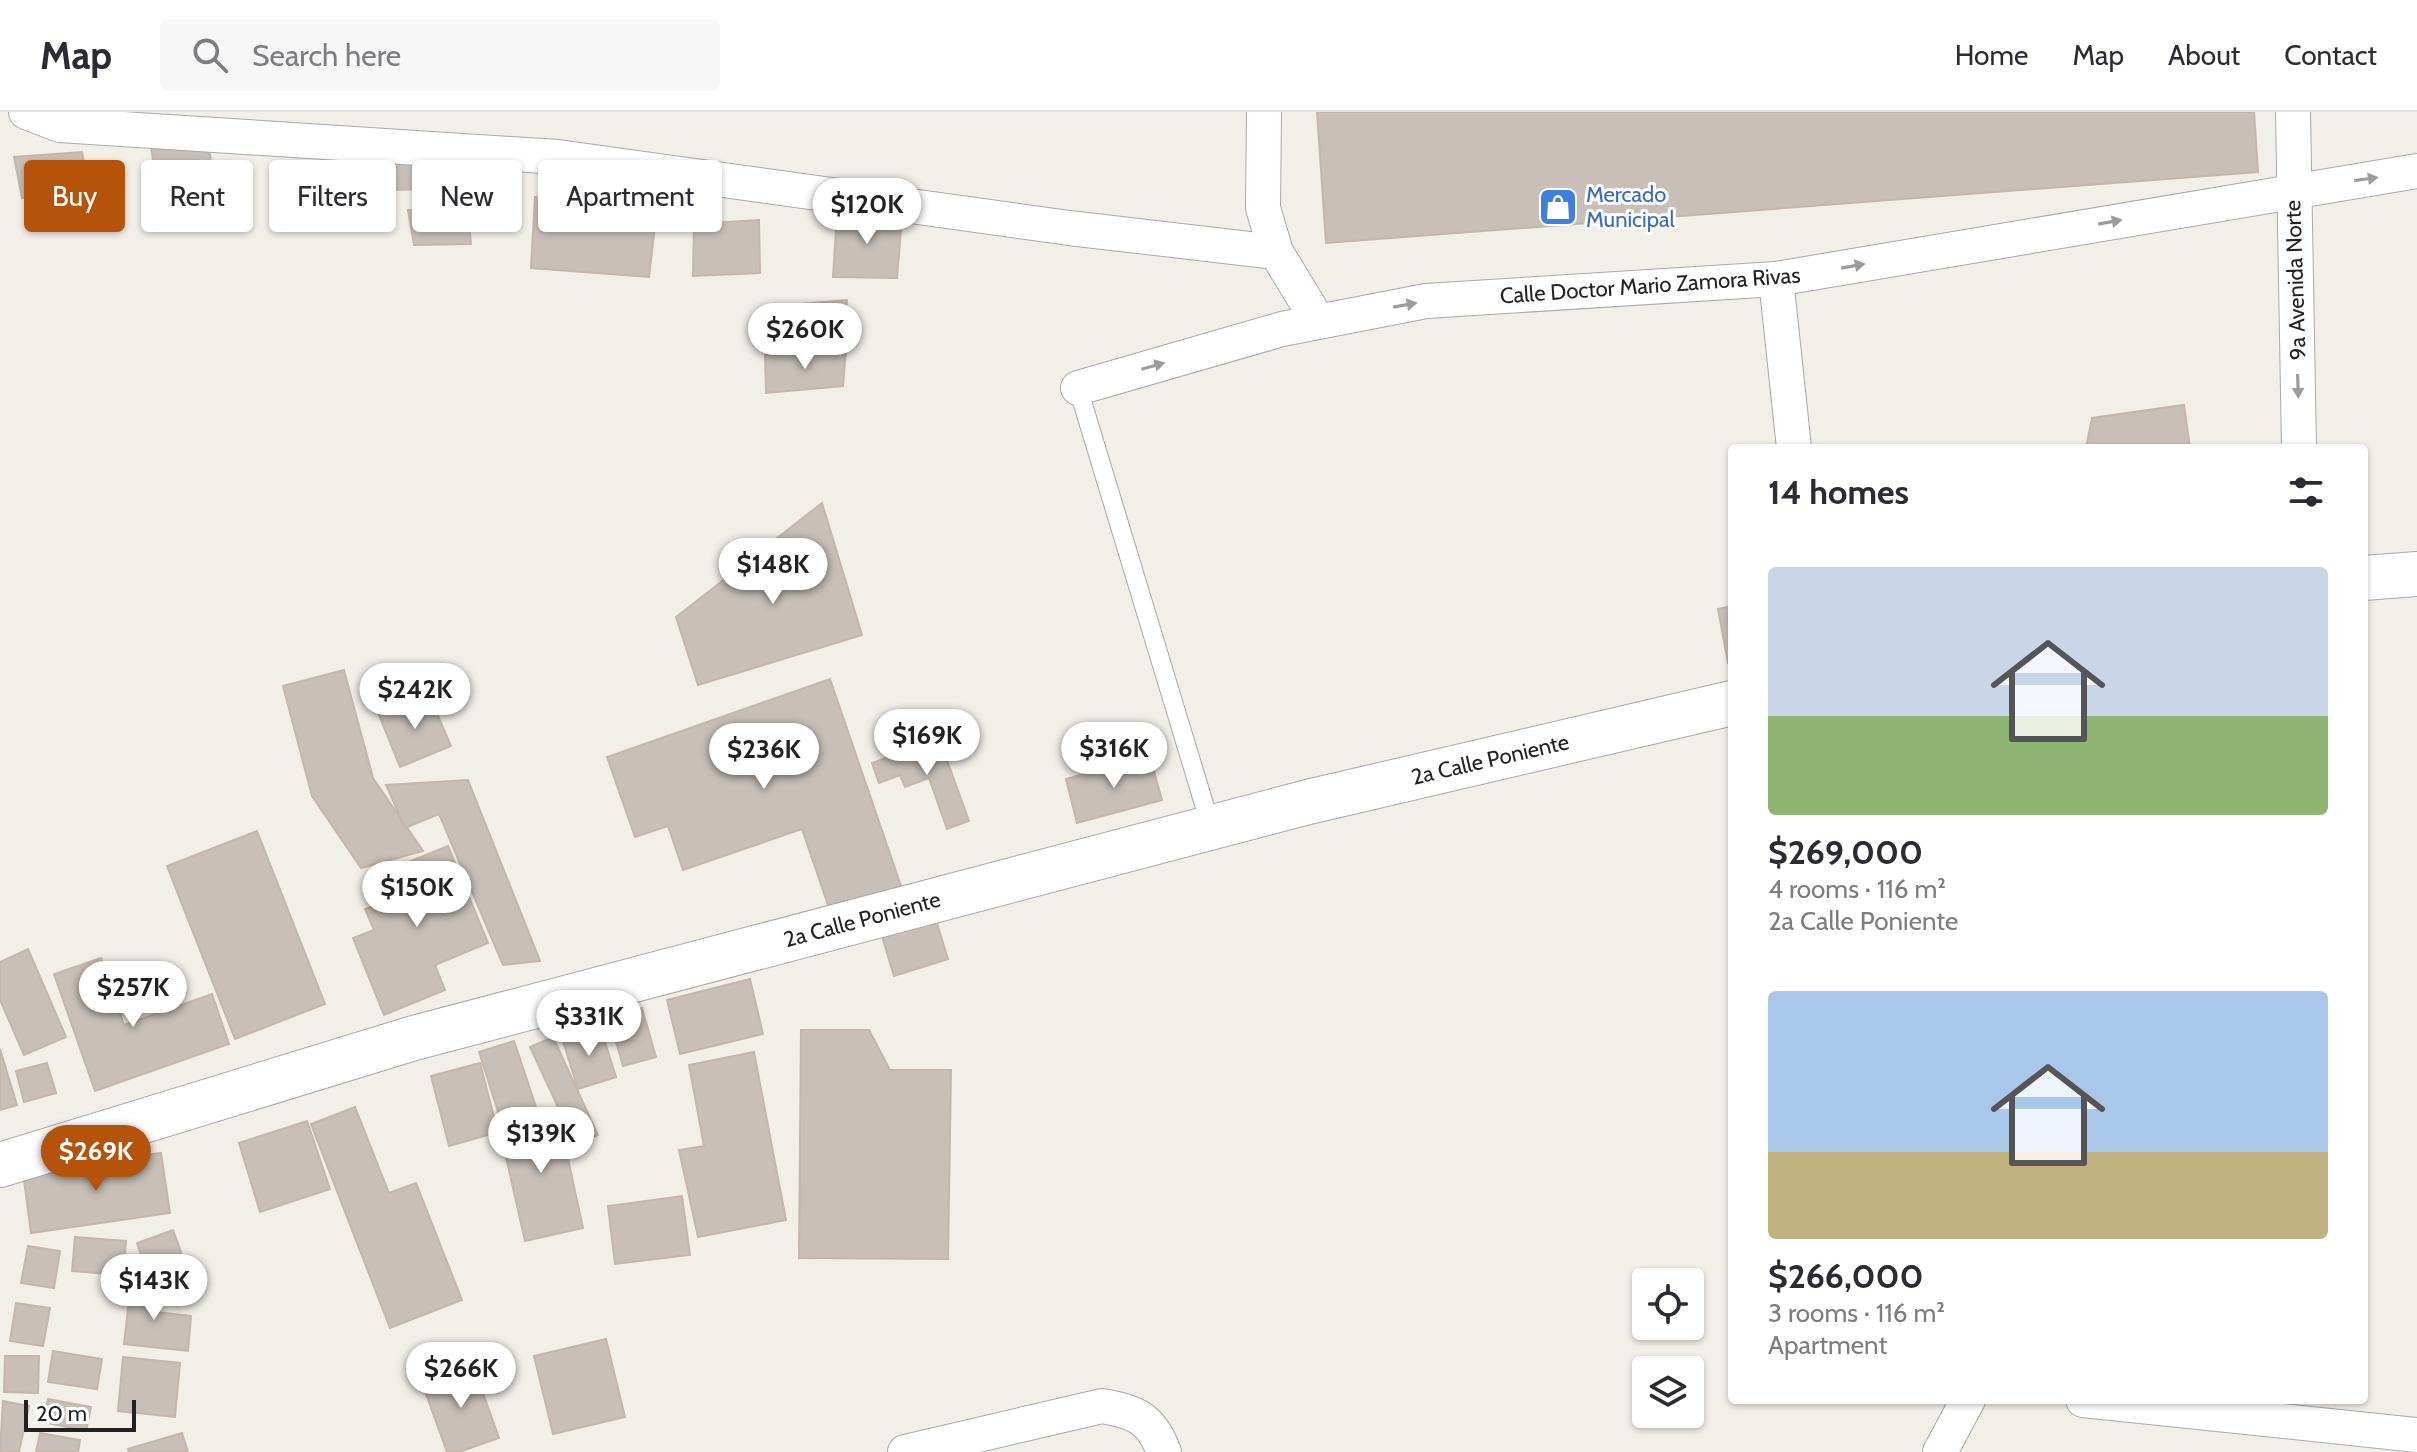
<!DOCTYPE html>
<html lang="en">
<head>
<meta charset="utf-8">
<style>
	:root { --surface:#fff; --page:#f7f7f7; --text:#2b2b33; --muted:#7c7c81; --line:#e1e1e2; --accent:#b45309 }
	body { margin:0; font-family:Cabin,sans-serif; background:var(--page); color:var(--text); height:100vh; display:flex; flex-direction:column; font-size:30px; white-space:nowrap }
	* { box-sizing:border-box; margin:0 }
	p { font-size:26px; color:var(--muted) }
	.icon { flex:none; width:44px; height:44px; fill:none; stroke:currentColor; stroke-width:2; stroke-linecap:round; stroke-linejoin:round }
	.map { position:relative; flex:1; overflow:hidden }
	.panel { position:absolute; left:1728px; top:332px; width:640px; height:960px; display:flex; flex-direction:column; background:var(--surface); border-radius:8px; box-shadow:0 2px 6px #0004 }
	.panel>* { flex:none }
	.banner { position:absolute; left:24px; top:48px; width:760px; height:72px; display:flex; gap:16px }
	.controls { position:absolute; left:1632px; top:1156px; display:grid; gap:16px }
	.controls a { display:grid; place-items:center; width:72px; height:72px; border-radius:8px; background:var(--surface); box-shadow:0 2px 6px #0004; font-size:40px }
	.scale { position:absolute; left:24px; bottom:20px; width:112px; box-sizing:border-box; padding-left:8px; border:4px solid #222; border-top:0; font-size:22px; line-height:28px; white-space:nowrap; color:#222; -webkit-text-stroke:6px #fff; paint-order:stroke }
	.price { position:absolute; translate:-50% -68px; padding:0 18px; border-radius:28px; background:#fff; color:#222; font-size:26px; line-height:52px; filter:drop-shadow(0 2px 4px #0008) }
	.price::after { content:''; position:absolute; left:50%; top:48px; width:24px; height:18px; margin-left:-12px; background:inherit; clip-path:polygon(0 0,100% 0,50% 100%) }
	.price.selected { background:var(--accent); color:#fff }
	ul { padding:0; list-style:none }
	li { display:grid; align-content:center; gap:16px; height:424px; padding:0 40px }
	li span { display:grid; place-items:center; height:248px; border-radius:8px; color:#555 }
	li>.icon { margin-inline-start:auto }
	span .icon { width:144px; height:144px; fill:#fffc; stroke-width:1 }
	li b { font-size:34px }
	h2 { display:flex; justify-content:space-between; align-items:center; height:96px; padding:0 40px; font-size:34px }
	.chip { padding:0 28px; border-radius:8px; background:var(--surface); box-shadow:0 2px 6px #0004; font-size:28px; line-height:72px }
	.chip.selected { background:var(--accent); color:#fff }
	header { display:flex; align-items:center; gap:48px; box-sizing:border-box; height:112px; padding:0 40px; background:var(--surface); border-bottom:2px solid var(--line) }
	header strong { font-size:38px }
	nav { display:flex; gap:44px; margin-inline-start:auto; font-size:28px }
	.search { width:560px; height:72px; background:var(--page); display:flex; align-items:center; gap:20px; box-sizing:border-box; padding:0 28px; border-radius:8px; color:var(--muted); font-size:30px }
	.map>svg:first-child { display:block }
	.building { fill:#c7bfb8; stroke:#c4b6ab; stroke-width:2 }
	.lines { fill:none; stroke-linecap:round; stroke-linejoin:round }
	.service-casing { stroke:#a9a9a9; stroke-width:20 }
	.minor-casing { stroke:#a9a9a9; stroke-width:36 }
	.tertiary-casing { stroke:#a9a9a9; stroke-width:46 }
	.service { stroke:#fff; stroke-width:18 }
	.minor { stroke:#fff; stroke-width:34 }
	.tertiary { stroke:#fff; stroke-width:44 }
	.oneway { fill:#9c9c9c }
	.labels { text-anchor:middle; stroke-width:6; stroke-linejoin:round; paint-order:stroke }
	.shop-label { font-size:22px; fill:#366cbe; stroke:#fff; text-anchor:start }
	.street-label { font-size:22px; fill:#222; stroke:#fff }
</style>
</head>
<body>
<header>
<strong>Map</strong>
<div class="search"><svg class="icon" aria-label="search" viewBox="0 0 24 24"><circle cx="10" cy="10" r="6"/><path d="M15 15l6 6"/></svg>Search here</div>
<nav><a>Home</a><a>Map</a><a>About</a><a>Contact</a></nav>
</header>
<div class="map">
<svg width="2417" height="1340" viewBox="0 0 2417 1340">
	<rect width="100%" height="100%" fill="#f2efe9"/>
	<!-- building -->
	<g class="building">
		<path d="M1317 0H2254L2258 60 1326 131Z"/>
		<path d="M149 24 208 28 212 58 155 59Z"/>
		<path d="M82 40 91 86H22L14 45Z"/>
		<path d="M387 42 446 46 450 76 392 78Z"/>
		<path d="M535 85 658 88 649 165 531 156Z"/>
		<path d="M408 98 468 102 471 132 414 133Z"/>
		<path d="M837 102 902 105 897 166 833 165Z"/>
		<path d="M759 108 760 161 693 164 694 112Z"/>
		<path d="M847 188 844 226 766 233V195Z"/>
		<path d="M846 237 843 274 766 281 765 243Z"/>
		<path d="M2184 293 2190 336H2086L2092 306Z"/>
		<path d="M822 391 862 523 698 573 676 505Z"/>
		<path d="M1732 494V550L1728 551 1718 497Z"/>
		<path d="M344 558 373 666 423 739 361 756 312 684 283 574Z"/>
		<path d="M830 567 901 774 830 799 802 717 683 758 668 714 635 725 607 645Z"/>
		<path d="M429 583 451 634 400 655 379 603Z"/>
		<path d="M939 626 969 709 947 717 929 666 905 675 900 663 879 671 872 651Z"/>
		<path d="M1150 645 1162 688 1077 711 1066 667Z"/>
		<path d="M468 668 540 849 503 853 439 702 405 716 386 673Z"/>
		<path d="M257 719 325 892 235 927 167 754Z"/>
		<path d="M448 734 488 831 435 853 445 878 384 903 353 826 374 818 365 797 381 791 371 765Z"/>
		<path d="M933 798 948 847 894 864 879 815Z"/>
		<path d="M28 837 66 925 24 943 0 888V850Z"/>
		<path d="M101 846 124 913 212 882 229 932 95 979 54 862Z"/>
		<path d="M750 867 763 922 680 942 667 888Z"/>
		<path d="M642 896 656 945 623 954 609 905Z"/>
		<path d="M600 914 616 965 578 977 562 926Z"/>
		<path d="M801 918H869L890 958H951L948 1147 799 1146Z"/>
		<path d="M553 925 598 1023 576 1034 530 935Z"/>
		<path d="M514 929 536 995 500 1006 479 940Z"/>
		<path d="M0 937 17 993 0 998Z"/>
		<path d="M754 940 786 1108 698 1125 679 1038 704 1034 689 953Z"/>
		<path d="M47 951 56 981 24 990 16 959Z"/>
		<path d="M480 951 498 1020 449 1034 431 964Z"/>
		<path d="M355 995 389 1081 416 1071 462 1188 390 1216 311 1012Z"/>
		<path d="M557 996 583 1116 525 1129 498 1010Z"/>
		<path d="M307 1009 330 1077 260 1100 239 1031Z"/>
		<path d="M161 1041 170 1101 31 1121 23 1061Z"/>
		<path d="M682 1084 690 1143 615 1152 608 1094Z"/>
		<path d="M173 1118 184 1148 148 1162 137 1131Z"/>
		<path d="M75 1125 126 1129 123 1163 72 1159Z"/>
		<path d="M28 1134 60 1139 54 1176 21 1171Z"/>
		<path d="M131 1170 159 1173 156 1200 191 1204 188 1239 124 1232Z"/>
		<path d="M16 1191 50 1196 43 1234 10 1229Z"/>
		<path d="M606 1227 625 1305 553 1322 534 1244Z"/>
		<path d="M53 1239 102 1247 97 1277 48 1270Z"/>
		<path d="M5 1244H39L38 1281 4 1280Z"/>
		<path d="M123 1245 180 1251 175 1305 118 1299Z"/>
		<path d="M473 1253 499 1326 459 1340H447L422 1271Z"/>
		<path d="M48 1287 91 1295 86 1319 43 1310Z"/>
		<path d="M3 1289 29 1294 19 1340H0Z"/>
		<path d="M40 1321 80 1328 78 1340H36Z"/>
		<path d="M182 1321 188 1340H129L128 1337Z"/>
	</g>
	<g class="lines">
		<!-- service casing -->
		<g class="service-casing">
			<path id="service" d="M1078 276 1211 715"/>
		</g>
		<!-- minor casing -->
		<g class="minor-casing">
			<g id="minor">
				<path d="M26 0 60 13 558 45 1069 116 1276 140"/>
				<path d="M1264 0 1263 96 1276 140 1318 209"/>
				<path d="M2293 0 2299 336"/>
				<path d="M1776 167 1794 336"/>
				<path d="M1078 276 1282 217 1426 189 1776 167 2417 59"/>
				<path d="M2083 1288 2417 1323"/>
				<path d="M905 1340 1102 1294C1136 1300 1151 1306 1164 1340"/>
				<path d="M1940 1340 1968 1288"/>
			</g>
		</g>
		<!-- tertiary casing -->
		<g class="tertiary-casing">
			<g id="tertiary">
				<path d="M2364 466 2417 462"/>
				<path d="M0 1053 414 926 1308 690 1732 591"/>
			</g>
		</g>
		<!-- service -->
		<use href="#service" class="service"/>
		<!-- minor -->
		<use href="#minor" class="minor"/>
		<!-- tertiary -->
		<use href="#tertiary" class="tertiary"/>
	</g>
	<!-- one-way arrows -->
	<defs><path id="oneway-solid" d="M-6-.8H1V-3.2L6.5 0L1 3.2V.8H-6Z" transform="scale(2)"/></defs>
	<g class="oneway">
		<use href="#oneway-solid" transform="translate(2366 67) rotate(-8)"/>
		<use href="#oneway-solid" transform="translate(2110 110) rotate(-10)"/>
		<use href="#oneway-solid" transform="translate(1853 154) rotate(-10)"/>
		<use href="#oneway-solid" transform="translate(1405 193) rotate(-10)"/>
		<use href="#oneway-solid" transform="translate(1153 254) rotate(-16)"/>
		<use href="#oneway-solid" transform="translate(2298 274) rotate(88)"/>
	</g>
	<!-- icons -->
	<defs>
		<g id="shop-square" transform="scale(2)"><rect x="-9" y="-9" width="18" height="18" rx="4" fill="#3f7fe0" stroke="#fff"/><path d="M-5-2.5h2.3a2.7 3.5 0 0 1 5.4 0H5L5.5 6h-11ZM-1.5-2.5h3a1.5 2.3 0 0 0-3 0Z" fill="#fff"/></g>
	</defs>
	<g fill-rule="evenodd">
		<use href="#shop-square" x="1558" y="95"/>
	</g>
	<g class="labels">
		<!-- shop labels -->
		<g class="shop-label">
			<text x="1586" y="90">Mercado<tspan x="1586" dy="25">Municipal</tspan></text>
		</g>
		<!-- street labels -->
		<g class="street-label">
			<text transform="translate(2295 168) rotate(-92)" y="8">9a Avenida Norte</text>
			<text transform="translate(1650 173) rotate(-4)" y="8">Calle Doctor Mario Zamora Rivas</text>
			<text transform="translate(1490 647) rotate(-13)" y="8">2a Calle Poniente</text>
			<text transform="translate(862 807) rotate(-15)" y="8">2a Calle Poniente</text>
		</g>
	</g>
</svg>
<div class="controls">
<a><svg class="icon" aria-label="locate" viewBox="0 0 24 24"><circle cx="12" cy="12" r="6"/><path d="M12 2v4M12 18v4M2 12h4M18 12h4"/></svg></a>
<a><svg class="icon" aria-label="layers" viewBox="0 0 24 24"><path d="M12 4l9 5-9 5-9-5zM3 14l9 5 9-5"/></svg></a>
</div>
<div class="scale">20 m</div>
<b class="price" style="left:867px;top:134px">$120K</b>
<b class="price" style="left:805px;top:259px">$260K</b>
<b class="price" style="left:773px;top:494px">$148K</b>
<b class="price" style="left:415px;top:619px">$242K</b>
<b class="price" style="left:927px;top:665px">$169K</b>
<b class="price" style="left:1114px;top:678px">$316K</b>
<b class="price" style="left:764px;top:679px">$236K</b>
<b class="price" style="left:417px;top:817px">$150K</b>
<b class="price" style="left:133px;top:917px">$257K</b>
<b class="price" style="left:589px;top:946px">$331K</b>
<b class="price" style="left:541px;top:1063px">$139K</b>
<b class="price selected" style="left:96px;top:1081px">$269K</b>
<b class="price" style="left:154px;top:1210px">$143K</b>
<b class="price" style="left:461px;top:1298px">$266K</b>
<div class="banner">
<a class="chip selected">Buy</a>
<a class="chip">Rent</a>
<a class="chip">Filters</a>
<a class="chip">New</a>
<a class="chip">Apartment</a>
</div>
<section class="panel">
<h2>14 homes<svg class="icon" aria-label="filters" viewBox="0 0 24 24"><path d="M4 7h16M4 17h16"/><circle cx="9" cy="7" r="2"/><circle cx="15" cy="17" r="2"/></svg></h2>
<ul>
<li><span style="background:linear-gradient(#c9d6e8 60%,#8fb573 0)"><svg class="icon" aria-label="home" viewBox="0 0 24 24"><path d="M3 11l9-7 9 7M6 9v11h12V9"/></svg></span><div><b>$269,000</b><p>4 rooms · 116 m²</p><p>2a Calle Poniente</p></div></li>
<li><span style="background:linear-gradient(#a9c7e8 65%,#c2b280 0)"><svg class="icon" aria-label="home" viewBox="0 0 24 24"><path d="M3 11l9-7 9 7M6 9v11h12V9"/></svg></span><div><b>$266,000</b><p>3 rooms · 116 m²</p><p>Apartment</p></div></li>
</ul>
</section>
</div>
</body>
</html>
